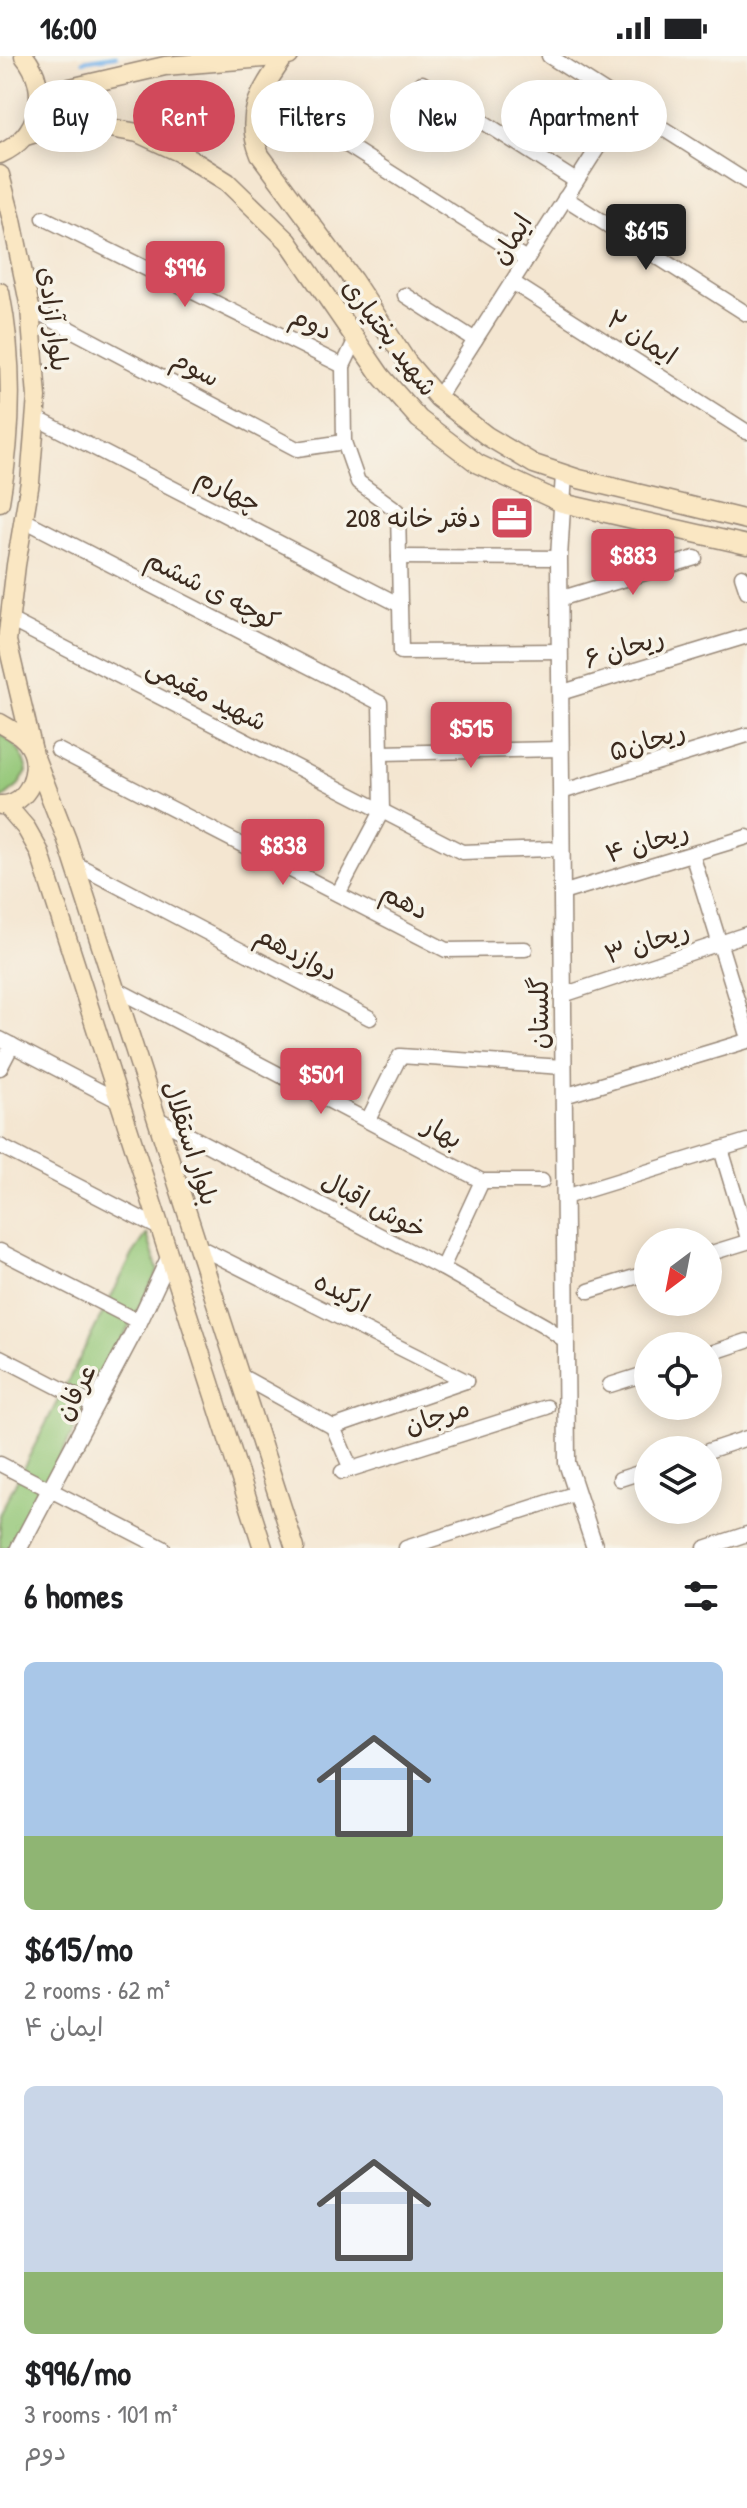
<!DOCTYPE html>
<html lang="en">
<head>
<meta charset="utf-8">
<style>
	:root { --surface:#fff; --page:#f6f6f6; --text:#202124; --muted:#757577; --accent:#d1495b }
	body { margin:0; font-family:"Patrick Hand","Playpen Sans Arabic",sans-serif; background:var(--page); color:var(--text); height:100vh; display:flex; flex-direction:column; font-size:30px; white-space:nowrap }
	* { box-sizing:border-box; margin:0 }
	p { font-size:26px; color:var(--muted) }
	.icon { flex:none; width:44px; height:44px; fill:none; stroke:currentColor; stroke-width:2; stroke-linecap:round; stroke-linejoin:round }
	.map { position:relative; height:1492px; overflow:hidden }
	.drawer { display:flex; flex-direction:column; background:var(--surface); flex:1 }
	.drawer>* { flex:none }
	.guide { position:absolute; left:24px; top:24px; width:700px; height:72px; display:flex; gap:16px }
	.needle { width:52px; rotate:212deg }
	.controls { position:absolute; left:634px; top:1172px; display:grid; gap:16px }
	.controls a { display:grid; place-items:center; width:88px; height:88px; border-radius:50%; background:var(--surface); box-shadow:0 4px 20px #0003; font-size:40px }
	.price { position:absolute; translate:-50% -68px; padding:0 18px; border-radius:8px; background:var(--accent); color:#fff; font-size:26px; line-height:52px; filter:drop-shadow(0 2px 4px #0008) }
	.price::after { content:''; position:absolute; left:50%; top:48px; width:24px; height:18px; margin-left:-12px; background:inherit; clip-path:polygon(0 0,100% 0,50% 100%) }
	.price.selected { background:#222; color:#fff }
	ul { padding:0; list-style:none }
	li { display:grid; align-content:center; gap:16px; height:424px; padding:0 24px }
	li span { display:grid; place-items:center; height:248px; border-radius:12px; color:#555 }
	li>.icon { margin-inline-start:auto }
	span .icon { width:144px; height:144px; fill:#fffc; stroke-width:1 }
	li b { font-size:34px }
	h2 { display:flex; justify-content:space-between; align-items:center; height:96px; padding:0 24px; font-size:34px }
	.pill { padding:0 28px; border-radius:36px; background:var(--surface); box-shadow:0 4px 20px #0003; font-size:28px; line-height:72px }
	.pill.selected { background:var(--accent); color:#fff }
	.status { display:flex; justify-content:space-between; align-items:center; height:56px; padding:0 40px; background:var(--surface); direction:ltr }
	.status svg { height:22px; fill:currentColor }
	.map>svg:first-child { display:block }
	.green { fill:#95c879; stroke:#68794c; stroke-width:2 }
	.lines { fill:none; stroke-linecap:round; stroke-linejoin:round }
	.stream { stroke:#7ab6ec; stroke-width:4 }
	.minor-casing { stroke:#988878; stroke-width:17 }
	.tertiary-casing { stroke:#988878; stroke-width:19 }
	.secondary-casing { stroke:#988878; stroke-width:21 }
	.minor { stroke:#fff; stroke-width:14 }
	.tertiary { stroke:#fff; stroke-width:16 }
	.secondary { stroke:#fae7c3; stroke-width:18 }
	.labels { text-anchor:middle; stroke-width:7; stroke-linejoin:round; paint-order:stroke }
	.street-label { font-size:26px; fill:#3b2a1e; stroke:#f7f3e8 }
	.poi-label { font-size:26px; fill:#3b2a1e; stroke:#f7f3e8; text-anchor:end }
</style>
</head>
<body>
<div class="status"><b>16:00</b><svg viewBox="0 0 49 12"><path d="M0 12V9h3v3zM5 12V6h3v6zM10 12V3h3v9zM15 12V0h3v12zM26 1h20v11H26zM47 4h2v5h-2z"/></svg></div>
<div class="map">
<svg width="747" height="1492" viewBox="0 0 747 1492">
	<rect width="100%" height="100%" fill="#f7f3e8"/>
	<filter id="ink" filterUnits="userSpaceOnUse"><feTurbulence type="fractalNoise" baseFrequency=".0125" numOctaves="2"/><feDisplacementMap in="SourceGraphic" scale="16" xChannelSelector="R" yChannelSelector="G"/><feConvolveMatrix kernelMatrix="1 2 1 2 8 2 1 2 1" color-interpolation-filters="sRGB"/></filter>
	<filter id="wash" filterUnits="userSpaceOnUse"><feTurbulence type="fractalNoise" baseFrequency=".006" numOctaves="4" result="noise"/><feDisplacementMap in="SourceGraphic" scale="32" xChannelSelector="R" yChannelSelector="G"/><feGaussianBlur stdDeviation="1.8" result="paint"/><feColorMatrix in="noise" values="0 0 0 0 0 0 0 0 0 0 0 0 0 0 0 0 0 1.4 0 .05"/><feComposite in="paint" operator="in"/></filter>
	<g filter="url(#wash)">
		<rect width="100%" height="100%" fill="#f4e6d1"/>
		<!-- green -->
		<g class="green">
			<path d="M0 677C17 689 23 697 27 716L17 731 2 743 0 742Z"/>
			<path d="M147 1178 158 1215 12 1492H0V1457L133 1198Z"/>
		</g>
		<g class="lines">
			<!-- stream -->
			<path class="stream" d="M83 5 116 0"/>
		</g>
	</g>
	<g filter="url(#ink)">
		<g class="lines">
			<!-- minor casing -->
			<g class="minor-casing">
				<g id="minor">
					<path d="M549 0 747 126"/>
					<path d="M422 27 576 125"/>
					<path d="M303 61 526 203"/>
					<path d="M565 142 747 258"/>
					<path d="M44 162 343 310"/>
					<path d="M512 226 747 376"/>
					<path d="M405 239 475 284"/>
					<path d="M30 252 297 393 344 386"/>
					<path d="M356 283 343 310 344 386 358 426 398 455 401 596 560 595"/>
					<path d="M438 342 625 49"/>
					<path d="M36 362 400 549"/>
					<path d="M24 464 380 647 382 755 338 838"/>
					<path d="M399 501 559 502"/>
					<path d="M742 520 747 535"/>
					<path d="M559 543 695 502"/>
					<path d="M10 564 462 796 550 793"/>
					<path d="M560 637 747 580"/>
					<path d="M58 694 446 894 525 893"/>
					<path d="M381 697 560 693"/>
					<path d="M561 736 747 679"/>
					<path d="M692 798 747 976"/>
					<path d="M74 807 370 962"/>
					<path d="M562 837 747 781"/>
					<path d="M114 932 482 1125H542"/>
					<path d="M563 939 747 878"/>
					<path d="M0 983 119 1045"/>
					<path d="M0 1012 12 989"/>
					<path d="M564 1040 747 985"/>
					<path d="M156 1062 442 1212 545 1270 566 1285"/>
					<path d="M368 1064 400 1000 563 1011"/>
					<path d="M0 1090 161 1173"/>
					<path d="M721 1093 747 1179"/>
					<path d="M565 1141 747 1085"/>
					<path d="M197 1190 466 1325"/>
					<path d="M0 1195 139 1266"/>
					<path d="M708 1198 747 1186"/>
					<path d="M442 1212 482 1125"/>
					<path d="M589 1235 648 1217"/>
					<path d="M708 1298 747 1285"/>
					<path d="M0 1301 95 1350"/>
					<path d="M239 1319 333 1371"/>
					<path d="M610 1329 648 1317"/>
					<path d="M333 1371 466 1325"/>
					<path d="M333 1371 351 1413"/>
					<path d="M708 1395 747 1382"/>
					<path d="M0 1408 163 1492"/>
					<path d="M342 1416 547 1351"/>
					<path d="M620 1423 648 1414"/>
					<path d="M406 1492 577 1437"/>
					<path d="M705 1492 747 1478"/>
				</g>
			</g>
			<!-- tertiary casing -->
			<g class="tertiary-casing">
				<g id="tertiary">
					<path d="M564 418 559 502 567 1407 595 1492"/>
					<path d="M19 1492 139 1266 170 1200"/>
				</g>
			</g>
			<!-- secondary casing -->
			<g class="secondary-casing">
				<g id="secondary">
					<path d="M284 1C261 35 243 58 260 99L353 224 407 306 438 342 487 380 534 408 579 423 747 464"/>
					<path d="M40 39 165 10 289 0"/>
					<path d="M26 80 56 71 88 68 138 77 181 97 227 126 288 185 381 320 419 363 478 408 562 447 747 489"/>
					<path d="M0 98C39 81 52 34 24 0"/>
					<path d="M0 119 12 164 30 252 37 341 30 426 16 509 7 585 34 699 67 784 295 1492"/>
					<path d="M0 236C14 305 12 377 0 446"/>
					<path d="M0 667C11 674 24 679 30 691 43 713 28 750 0 749"/>
					<path d="M7 750 26 772 39 795 263 1492"/>
				</g>
			</g>
			<!-- minor -->
			<use href="#minor" class="minor"/>
			<!-- tertiary -->
			<use href="#tertiary" class="tertiary"/>
			<!-- secondary -->
			<use href="#secondary" class="secondary"/>
		</g>
	</g>
	<!-- icons -->
	<defs>
		<g id="office-square" transform="scale(2.3)"><rect x="-9" y="-9" width="18" height="18" rx="4" fill="#d1495b" stroke="#f7f3e8"/><path d="M-6-3h4V-5.5h4V-3h4V5H-6ZM-1-4.5V-3h2v-1.5ZM-6 0V1H6V0Z" fill="#fff"/></g>
	</defs>
	<g fill-rule="evenodd">
		<use href="#office-square" x="512" y="462"/>
	</g>
	<g class="labels">
		<!-- street labels -->
		<g class="street-label">
			<text transform="translate(511 183) rotate(-58)" y="9">ایمان</text>
			<text transform="translate(54 263) rotate(83)" y="9">بلوار آزادی</text>
			<text transform="translate(312 267) rotate(26)" y="9">دوم</text>
			<text transform="translate(390 281) rotate(53)" y="9">شهید بختیاری</text>
			<text transform="translate(642 281) rotate(33)" y="9">ایمان ۲</text>
			<text transform="translate(196 312) rotate(28)" y="9">سوم</text>
			<text transform="translate(229 434) rotate(27)" y="9">چهارم</text>
			<text transform="translate(213 534) rotate(27)" y="9">کوچه ی ششم</text>
			<text transform="translate(624 592) rotate(-17)" y="9">ریحان ۶</text>
			<text transform="translate(207 638) rotate(27)" y="9">شهید مقیمی</text>
			<text transform="translate(647 685) rotate(-17)" y="9">ریحان۵</text>
			<text transform="translate(647 786) rotate(-17)" y="9">ریحان ۴</text>
			<text transform="translate(405 845) rotate(27)" y="9">دهم</text>
			<text transform="translate(647 886) rotate(-18)" y="9">ریحان ۳</text>
			<text transform="translate(297 897) rotate(28)" y="9">دوازدهم</text>
			<text transform="translate(539 957) rotate(-90)" y="9">گلستان</text>
			<text transform="translate(443 1076) rotate(28)" y="9">بهار</text>
			<text transform="translate(191 1087) rotate(72)" y="9">بلوار استقلال</text>
			<text transform="translate(374 1149) rotate(28)" y="9">خوش اقبال</text>
			<text transform="translate(342 1236) rotate(27)" y="9">ارکیده</text>
			<text transform="translate(75 1336) rotate(-62)" y="9">عرفان</text>
			<text transform="translate(437 1360) rotate(-17)" y="9">مرجان</text>
		</g>
		<!-- poi labels -->
		<g class="poi-label">
			<text x="481" y="471">دفتر خانه 208</text>
		</g>
	</g>
</svg>
<div class="controls">
<a><svg class="needle" viewBox="-14 -14 28 28"><path d="M0-13l5 13h-10z" fill="#e53935"/><path d="M0 13l5-13h-10z" fill="#757577"/></svg></a>
<a><svg class="icon" aria-label="locate" viewBox="0 0 24 24"><circle cx="12" cy="12" r="6"/><path d="M12 2v4M12 18v4M2 12h4M18 12h4"/></svg></a>
<a><svg class="icon" aria-label="layers" viewBox="0 0 24 24"><path d="M12 4l9 5-9 5-9-5zM3 14l9 5 9-5"/></svg></a>
</div>
<b class="price selected" style="left:646px;top:216px">$615</b>
<b class="price" style="left:185px;top:253px">$996</b>
<b class="price" style="left:633px;top:541px">$883</b>
<b class="price" style="left:471px;top:714px">$515</b>
<b class="price" style="left:283px;top:831px">$838</b>
<b class="price" style="left:321px;top:1060px">$501</b>
<div class="guide">
<a class="pill">Buy</a>
<a class="pill selected">Rent</a>
<a class="pill">Filters</a>
<a class="pill">New</a>
<a class="pill">Apartment</a>
</div>
</div>
<section class="drawer">
<h2>6 homes<svg class="icon" aria-label="filters" viewBox="0 0 24 24"><path d="M4 7h16M4 17h16"/><circle cx="9" cy="7" r="2"/><circle cx="15" cy="17" r="2"/></svg></h2>
<ul>
<li><span style="background:linear-gradient(#a9c7e8 70%,#8fb573 0)"><svg class="icon" aria-label="home" viewBox="0 0 24 24"><path d="M3 11l9-7 9 7M6 9v11h12V9"/></svg></span><div><b>$615/mo</b><p>2 rooms · 62 m²</p><p>ایمان ۴</p></div></li>
<li><span style="background:linear-gradient(#c9d6e8 75%,#8fb573 0)"><svg class="icon" aria-label="home" viewBox="0 0 24 24"><path d="M3 11l9-7 9 7M6 9v11h12V9"/></svg></span><div><b>$996/mo</b><p>3 rooms · 101 m²</p><p>دوم</p></div></li>
</ul>
</section>
</body>
</html>
